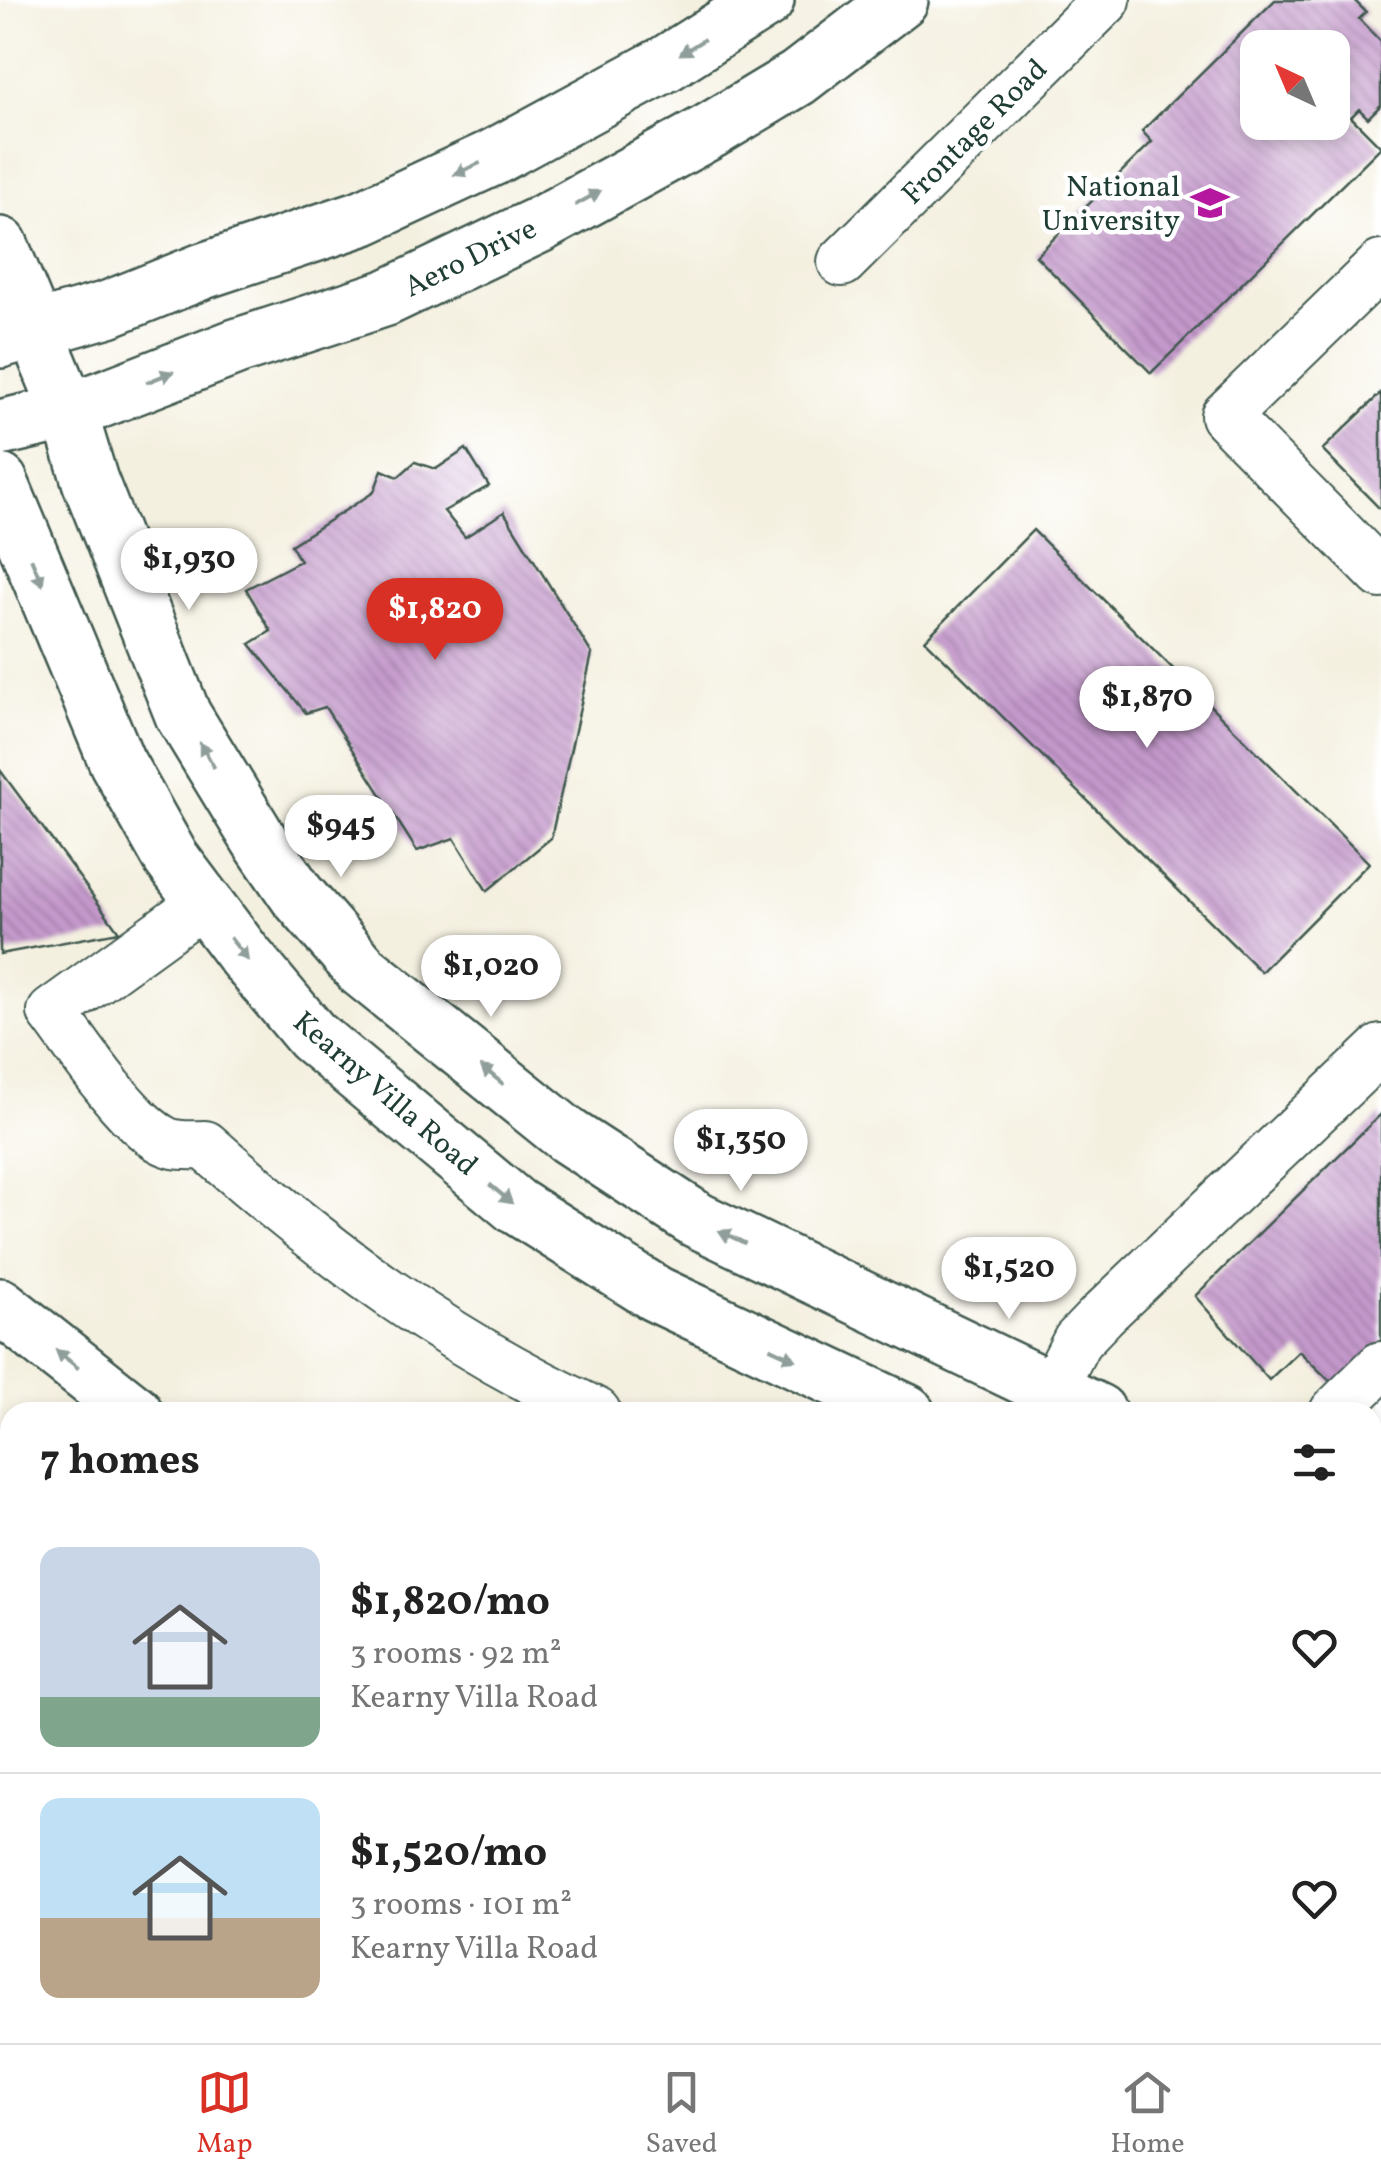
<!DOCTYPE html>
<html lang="en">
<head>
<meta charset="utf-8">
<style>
	:root { --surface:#fff; --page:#f2f2f2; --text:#222; --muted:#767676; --line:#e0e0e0; --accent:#d93025 }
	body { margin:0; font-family:Vollkorn,serif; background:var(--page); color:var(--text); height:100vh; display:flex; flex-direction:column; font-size:38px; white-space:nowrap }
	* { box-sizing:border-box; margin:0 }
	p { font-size:32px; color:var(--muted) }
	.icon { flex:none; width:55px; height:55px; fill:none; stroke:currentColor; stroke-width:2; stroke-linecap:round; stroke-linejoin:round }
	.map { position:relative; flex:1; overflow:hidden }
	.side { position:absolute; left:0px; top:1402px; width:1382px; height:642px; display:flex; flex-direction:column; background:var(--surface); border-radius:30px 30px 0 0; box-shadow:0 5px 15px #0003 }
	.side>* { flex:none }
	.needle { width:65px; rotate:316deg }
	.fabs { position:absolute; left:1240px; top:30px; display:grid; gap:20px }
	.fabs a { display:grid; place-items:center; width:110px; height:110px; border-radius:20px; background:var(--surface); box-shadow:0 5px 15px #0003; font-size:50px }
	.price { position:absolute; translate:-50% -85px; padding:0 22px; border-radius:35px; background:#fff; color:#222; font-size:32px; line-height:65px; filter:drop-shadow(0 2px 5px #0008) }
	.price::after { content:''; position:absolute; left:50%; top:60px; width:30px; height:22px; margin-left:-15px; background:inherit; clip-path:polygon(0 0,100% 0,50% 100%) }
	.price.current { background:var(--accent); color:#fff }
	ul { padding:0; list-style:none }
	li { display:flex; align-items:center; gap:30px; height:250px; padding:0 40px }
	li+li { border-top:2px solid var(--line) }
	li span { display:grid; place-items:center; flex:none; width:280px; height:200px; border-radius:20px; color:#555 }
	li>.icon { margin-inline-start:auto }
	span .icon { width:120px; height:120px; fill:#fffc; stroke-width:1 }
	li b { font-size:42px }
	h2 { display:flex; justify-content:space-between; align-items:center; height:120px; padding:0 40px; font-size:42px }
	.tabs { display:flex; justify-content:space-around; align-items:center; height:140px; border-top:2px solid var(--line); background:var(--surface); font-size:28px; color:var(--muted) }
	.tabs a { display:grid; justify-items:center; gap:5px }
	.tabs .current { color:var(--accent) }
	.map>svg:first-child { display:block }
	.building { fill:url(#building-back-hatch); fill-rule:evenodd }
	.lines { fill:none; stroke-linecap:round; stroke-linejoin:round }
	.minor-casing { stroke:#3f584e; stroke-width:52 }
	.major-casing { stroke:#3f584e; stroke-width:60 }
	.highway-casing { stroke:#3f584e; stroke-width:60 }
	.minor { stroke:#fff; stroke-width:48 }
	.major { stroke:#fff; stroke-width:55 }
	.highway { stroke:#fff; stroke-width:55 }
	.oneway { fill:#8f9e9a }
	.labels { text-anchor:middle; stroke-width:9; stroke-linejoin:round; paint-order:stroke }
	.street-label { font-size:30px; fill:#1f3d34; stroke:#fff }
	.poi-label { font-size:30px; fill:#1f3d34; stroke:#fff; text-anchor:end }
</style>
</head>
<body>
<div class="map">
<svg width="1381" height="2043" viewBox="0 0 1381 2043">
	<defs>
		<pattern id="building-back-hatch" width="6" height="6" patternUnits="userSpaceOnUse" patternTransform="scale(2.5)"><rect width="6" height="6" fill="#c599cc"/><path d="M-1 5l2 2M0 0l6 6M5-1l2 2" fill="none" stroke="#9f7ea6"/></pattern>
	</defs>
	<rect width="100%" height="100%" fill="#fff"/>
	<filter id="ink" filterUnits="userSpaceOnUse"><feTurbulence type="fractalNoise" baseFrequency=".01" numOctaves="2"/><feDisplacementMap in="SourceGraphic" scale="20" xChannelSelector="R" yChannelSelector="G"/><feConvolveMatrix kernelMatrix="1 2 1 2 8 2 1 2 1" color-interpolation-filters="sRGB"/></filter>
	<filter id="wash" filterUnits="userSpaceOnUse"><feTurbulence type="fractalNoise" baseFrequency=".0048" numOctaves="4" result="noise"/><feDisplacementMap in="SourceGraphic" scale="40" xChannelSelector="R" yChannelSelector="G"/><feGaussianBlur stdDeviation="2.25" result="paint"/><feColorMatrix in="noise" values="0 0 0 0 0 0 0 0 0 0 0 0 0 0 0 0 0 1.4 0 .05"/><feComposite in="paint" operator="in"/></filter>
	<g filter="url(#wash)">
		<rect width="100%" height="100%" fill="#f4f0e0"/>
		<g id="blocks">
			<!-- building -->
			<g class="building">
				<path d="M1275 0H1354L1366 12 1359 19 1381 42V105L1368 118 1359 109 1351 117 1381 147 1151 373 1036 256 1152 142 1142 131ZM1258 48H1332V122H1258Z"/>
				<path d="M1381 393V510L1322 450Z"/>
				<path d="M466 449 489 486 444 511 465 537 504 512 592 654 551 838 487 891 454 838 417 851 325 707 306 713 250 644 271 631 246 589 300 561 291 545 374 492 382 470 398 477 415 462 436 469Z"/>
				<path d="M1033 530 1369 863 1261 972 925 640Z"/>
				<path d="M0 770 74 870 119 932 0 954Z"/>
				<path d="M1381 1114V1352L1339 1390 1299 1351 1269 1380 1195 1296Z"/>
			</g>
		</g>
	</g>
	<g filter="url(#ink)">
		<use href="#blocks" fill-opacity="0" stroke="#3f584e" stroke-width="2.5"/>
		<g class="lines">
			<!-- minor casing -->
			<g class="minor-casing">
				<g id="minor">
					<path d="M842 262 1106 0"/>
					<path d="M1381 265 1225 416 1381 574"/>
					<path d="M204 902 52 1012C77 1044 135 1136 174 1144 183 1146 195 1145 205 1145 330 1256 444 1341 596 1412"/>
					<path d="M1052 1390 1077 1341 1102 1315 1381 1049"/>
					<path d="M1334 1412 1381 1366"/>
					<path d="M1372 1784 1381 1788"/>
				</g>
			</g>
			<!-- major casing -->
			<g class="major-casing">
				<g id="major">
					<path d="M0 245 69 412 90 481 183 715 258 838 297 895 362 970 568 1136 697 1220 1098 1412"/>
					<path d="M0 340 108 309 203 271 362 218 492 158 667 63 766 0"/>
					<path d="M0 428 69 412 236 347 386 298 541 224 710 131 798 78 900 0"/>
					<path d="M0 482 117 762 171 858 244 955 312 1036 516 1206 656 1294 906 1412"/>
					<path d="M1372 1544 1381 1548"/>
					<path d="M1372 1634 1381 1638"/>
				</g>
			</g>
			<!-- highway casing -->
			<g class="highway-casing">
				<g id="highway">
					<path d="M0 1306 134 1412"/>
					<path d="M0 1620 10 1629"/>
					<path d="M0 1790 10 1793"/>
					<path d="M0 1837 10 1857"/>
					<path d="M103 2035 107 2043"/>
					<path d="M331 2035 336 2043"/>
					<path d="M732 2035 754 2043"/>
					<path d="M1041 2035 1059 2043"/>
					<path d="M1282 2035 1294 2043"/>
				</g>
			</g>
			<!-- minor -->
			<use href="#minor" class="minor"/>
			<!-- major -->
			<use href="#major" class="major"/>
			<!-- highway -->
			<use href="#highway" class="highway"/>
		</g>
		<!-- one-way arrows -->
		<defs><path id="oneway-solid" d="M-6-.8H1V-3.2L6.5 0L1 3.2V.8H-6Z" transform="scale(2.5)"/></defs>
		<g class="oneway">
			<use href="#oneway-solid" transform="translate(692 47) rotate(148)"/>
			<use href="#oneway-solid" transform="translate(467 169) rotate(155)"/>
			<use href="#oneway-solid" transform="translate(588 198) rotate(-29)"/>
			<use href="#oneway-solid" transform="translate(160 377) rotate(-22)"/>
			<use href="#oneway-solid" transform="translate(37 572) rotate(67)"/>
			<use href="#oneway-solid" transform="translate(207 755) rotate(-120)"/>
			<use href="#oneway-solid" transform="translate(239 949) rotate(52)"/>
			<use href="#oneway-solid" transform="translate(492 1075) rotate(-141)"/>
			<use href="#oneway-solid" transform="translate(501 1194) rotate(40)"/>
			<use href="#oneway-solid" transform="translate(732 1237) rotate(-154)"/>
			<use href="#oneway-solid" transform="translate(783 1354) rotate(25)"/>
			<use href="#oneway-solid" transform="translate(67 1359) rotate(-141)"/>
		</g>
	</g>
	<!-- icons -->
	<defs>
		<g id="university-bare" transform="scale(3)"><path d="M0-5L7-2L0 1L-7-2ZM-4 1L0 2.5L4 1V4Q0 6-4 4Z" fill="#b5179e" stroke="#fff" stroke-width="2.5" paint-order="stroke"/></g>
	</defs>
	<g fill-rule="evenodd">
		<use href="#university-bare" x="1210" y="203"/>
	</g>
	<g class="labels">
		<!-- street labels -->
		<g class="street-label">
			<text transform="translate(974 131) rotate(-45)" y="10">Frontage Road</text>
			<text transform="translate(470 257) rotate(-26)" y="10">Aero Drive</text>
			<text transform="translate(386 1093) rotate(41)" y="10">Kearny Villa Road</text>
		</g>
		<!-- poi labels -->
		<g class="poi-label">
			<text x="1180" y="196">National<tspan x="1180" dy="34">University</tspan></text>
		</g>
	</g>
</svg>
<div class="fabs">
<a><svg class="needle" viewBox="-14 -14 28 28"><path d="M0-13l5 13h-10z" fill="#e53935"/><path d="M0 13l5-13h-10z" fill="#767676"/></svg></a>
</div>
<b class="price" style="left:189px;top:613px">$1,930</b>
<b class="price current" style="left:435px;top:663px">$1,820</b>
<b class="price" style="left:1147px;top:751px">$1,870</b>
<b class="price" style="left:341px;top:880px">$945</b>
<b class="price" style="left:491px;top:1020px">$1,020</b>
<b class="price" style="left:741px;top:1194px">$1,350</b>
<b class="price" style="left:1009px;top:1322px">$1,520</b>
<section class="side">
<h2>7 homes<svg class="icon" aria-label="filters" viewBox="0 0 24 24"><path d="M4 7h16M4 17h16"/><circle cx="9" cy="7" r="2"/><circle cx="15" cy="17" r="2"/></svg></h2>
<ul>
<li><span style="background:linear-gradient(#c9d6e8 75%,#7fa58c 0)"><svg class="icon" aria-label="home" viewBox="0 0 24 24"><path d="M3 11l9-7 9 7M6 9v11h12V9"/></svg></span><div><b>$1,820/mo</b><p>3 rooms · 92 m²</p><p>Kearny Villa Road</p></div><svg class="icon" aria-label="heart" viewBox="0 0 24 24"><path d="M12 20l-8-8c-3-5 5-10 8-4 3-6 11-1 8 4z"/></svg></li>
<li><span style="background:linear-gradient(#bfe0f5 60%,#b9a48a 0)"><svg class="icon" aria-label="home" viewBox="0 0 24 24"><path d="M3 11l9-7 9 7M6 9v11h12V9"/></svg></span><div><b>$1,520/mo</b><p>3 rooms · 101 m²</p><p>Kearny Villa Road</p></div><svg class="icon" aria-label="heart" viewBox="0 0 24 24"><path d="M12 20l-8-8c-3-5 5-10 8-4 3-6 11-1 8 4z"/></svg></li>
</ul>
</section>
</div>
<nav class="tabs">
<a class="current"><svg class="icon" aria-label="map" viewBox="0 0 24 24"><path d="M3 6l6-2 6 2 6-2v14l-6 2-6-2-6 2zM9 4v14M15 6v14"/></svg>Map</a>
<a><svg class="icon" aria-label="saved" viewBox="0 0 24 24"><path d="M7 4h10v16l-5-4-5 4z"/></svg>Saved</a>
<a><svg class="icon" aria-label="home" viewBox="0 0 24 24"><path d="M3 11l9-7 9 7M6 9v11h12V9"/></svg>Home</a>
</nav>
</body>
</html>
